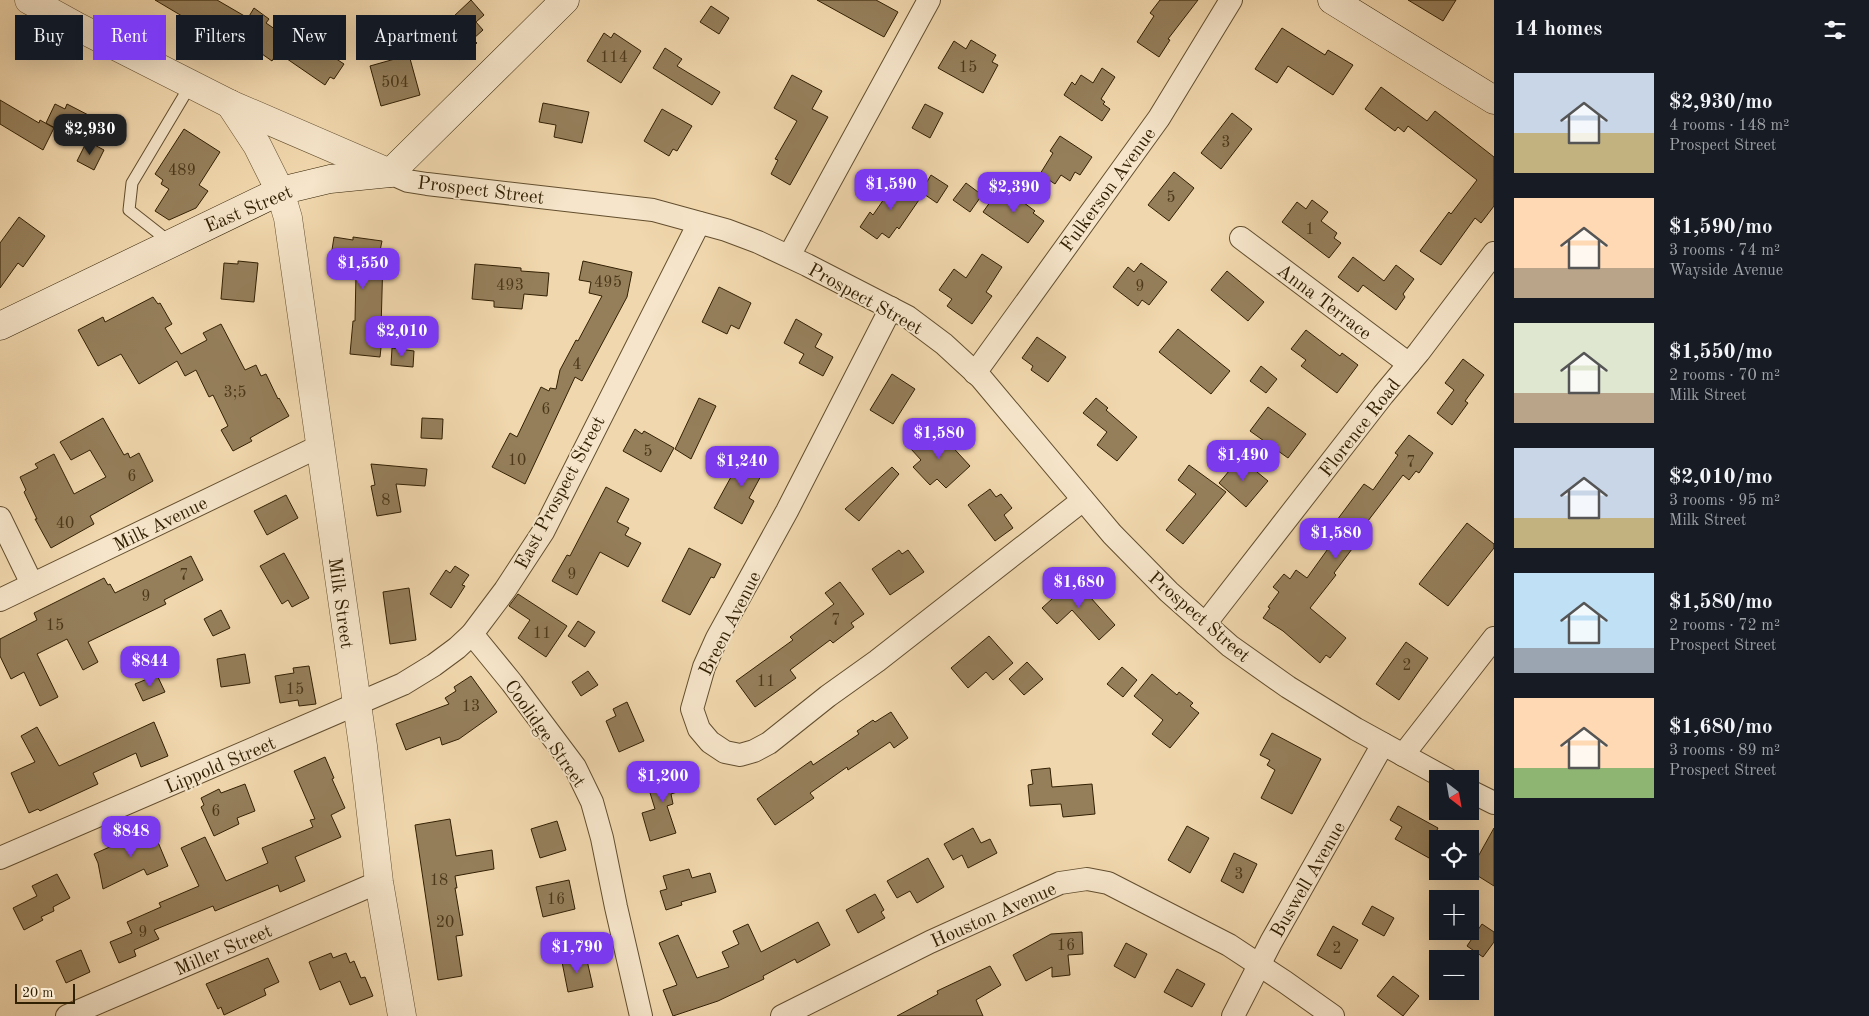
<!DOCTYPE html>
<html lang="en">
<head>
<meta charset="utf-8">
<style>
	:root { --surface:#171b24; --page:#20242c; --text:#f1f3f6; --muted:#9ea1a6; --accent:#7c3aed }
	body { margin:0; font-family:"Old Standard TT",serif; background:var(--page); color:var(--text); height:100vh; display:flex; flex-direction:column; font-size:19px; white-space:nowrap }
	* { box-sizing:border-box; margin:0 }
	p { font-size:16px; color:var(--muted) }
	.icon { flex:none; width:28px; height:28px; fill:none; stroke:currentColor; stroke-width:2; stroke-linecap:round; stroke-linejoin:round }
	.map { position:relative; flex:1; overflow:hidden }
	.drawer { display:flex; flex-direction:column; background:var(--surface); width:375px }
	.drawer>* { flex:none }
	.banner { position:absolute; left:15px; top:15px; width:475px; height:45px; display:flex; gap:10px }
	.needle { width:32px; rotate:149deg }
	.controls { position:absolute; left:1429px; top:770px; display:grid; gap:10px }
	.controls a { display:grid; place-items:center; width:50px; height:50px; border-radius:0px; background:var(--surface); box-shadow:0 5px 20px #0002; font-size:25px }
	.scale { position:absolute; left:15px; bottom:12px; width:60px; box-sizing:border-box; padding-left:5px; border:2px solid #322003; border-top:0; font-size:14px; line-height:18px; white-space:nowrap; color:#322003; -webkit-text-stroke:4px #f6e5ca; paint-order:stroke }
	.price { position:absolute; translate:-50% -42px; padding:0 11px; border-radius:10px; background:var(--accent); color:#fff; font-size:16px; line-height:32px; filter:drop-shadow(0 1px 2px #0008) }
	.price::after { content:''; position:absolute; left:50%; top:30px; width:15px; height:11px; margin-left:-8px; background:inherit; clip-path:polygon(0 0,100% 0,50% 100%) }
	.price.active { background:#222; color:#fff }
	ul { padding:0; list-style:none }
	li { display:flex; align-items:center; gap:15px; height:125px; padding:0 20px }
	li span { display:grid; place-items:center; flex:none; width:140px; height:100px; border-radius:0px; color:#555 }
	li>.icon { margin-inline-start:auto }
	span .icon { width:60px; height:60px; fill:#fffc; stroke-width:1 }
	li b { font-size:21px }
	h2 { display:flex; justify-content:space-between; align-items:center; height:60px; padding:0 20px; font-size:21px }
	.chip { padding:0 18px; border-radius:0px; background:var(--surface); box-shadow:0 5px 20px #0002; font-size:18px; line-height:45px }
	.chip.active { background:var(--accent); color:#fff }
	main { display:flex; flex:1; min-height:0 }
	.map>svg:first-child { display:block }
	.building { fill:#957f5b; stroke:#322003 }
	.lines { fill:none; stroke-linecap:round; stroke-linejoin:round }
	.service-casing { stroke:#624e2e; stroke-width:13 }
	.minor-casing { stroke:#624e2e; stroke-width:24 }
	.tertiary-casing { stroke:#624e2e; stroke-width:29 }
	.secondary-casing { stroke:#322003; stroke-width:29 }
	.service { stroke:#f6e5ca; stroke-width:11 }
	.minor { stroke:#f6e5ca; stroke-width:22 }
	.tertiary { stroke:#f6e5ca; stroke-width:28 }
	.secondary { stroke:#f6e5ca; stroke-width:28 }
	.labels { text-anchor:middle; stroke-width:4; stroke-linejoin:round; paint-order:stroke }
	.number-label { font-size:16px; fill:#4b3819 }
	.street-label { font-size:19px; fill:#322003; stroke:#f6e5ca }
</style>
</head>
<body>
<main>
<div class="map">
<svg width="1494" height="1016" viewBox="0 0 1494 1016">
	<rect width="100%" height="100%" fill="#f1d7ad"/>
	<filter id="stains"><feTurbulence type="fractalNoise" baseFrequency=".004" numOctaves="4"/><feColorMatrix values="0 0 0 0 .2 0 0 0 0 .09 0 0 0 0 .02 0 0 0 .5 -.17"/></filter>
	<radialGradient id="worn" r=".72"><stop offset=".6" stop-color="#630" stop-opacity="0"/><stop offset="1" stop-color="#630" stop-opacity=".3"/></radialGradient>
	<!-- building -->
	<g class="building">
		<path d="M155 0H217L248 18 254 8 269 19 266 23 310 53 315 45 344 64 334 79 330 77 325 85 277 52 272 61 252 47 248 53 216 32 214 35Z"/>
		<path d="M471 0 484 15 476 22 483 30 473 39 477 43 459 60 435 34Z"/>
		<path d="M817 0H876L898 12 884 37Z"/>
		<path d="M1160 0H1198L1168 39 1170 40 1159 57 1137 42 1154 16 1150 13Z"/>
		<path d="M1408 0H1456L1443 21Z"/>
		<path d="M711 6 729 18 719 34 700 22Z"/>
		<path d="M1282 28 1325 55 1328 50 1353 65 1333 95 1288 66 1277 83 1255 69Z"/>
		<path d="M604 33 611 38 614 33 641 51 621 83 587 61Z"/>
		<path d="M971 40 996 55 992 62 998 65 983 93 938 68 954 41 966 49Z"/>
		<path d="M665 48 682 59 677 66 720 92 712 105 653 68Z"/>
		<path d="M409 55 420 95 381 106 370 66Z"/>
		<path d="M1102 68 1115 77 1101 99 1105 102 1103 104 1110 109 1102 121 1064 95 1072 82 1075 85 1081 75 1093 83Z"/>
		<path d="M792 75 822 91 812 109 828 117 790 185 771 174 778 160 775 159 797 121 774 108Z"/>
		<path d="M1381 87 1427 121 1435 111 1494 157V206L1481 223 1475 218 1441 265 1420 251 1449 212 1451 214 1477 180 1408 126 1404 132 1398 127 1395 131 1365 109Z"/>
		<path d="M0 100 39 123 40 120 54 128 43 150 0 124Z"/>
		<path d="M543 103 589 112 582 143 554 137 556 125 539 122Z"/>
		<path d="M55 104 65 109 67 104 98 120 85 144 46 123Z"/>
		<path d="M925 104 943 113 930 138 912 128Z"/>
		<path d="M662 109 692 126 677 151 673 149 669 156 644 141Z"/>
		<path d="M1232 113 1252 129 1221 169 1201 153Z"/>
		<path d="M184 129 220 152 199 185 208 191 196 208 169 220 155 211 169 189 161 184 163 180 155 174Z"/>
		<path d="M1060 136 1092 157 1080 175 1075 172 1070 181 1061 175 1055 184 1040 174 1053 153 1050 151Z"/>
		<path d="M87 141 104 150 94 170 77 161Z"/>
		<path d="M1174 172 1194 188 1169 221 1148 205Z"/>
		<path d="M931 175 948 186 937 203 921 192Z"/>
		<path d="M897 180 921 197 899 229 897 227 889 238 882 233 877 239 860 227 870 212 873 215Z"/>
		<path d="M966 183 982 195 970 212 953 200Z"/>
		<path d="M1003 184 1018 194 1016 197 1035 211 1033 213 1044 221 1028 243 983 212Z"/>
		<path d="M1312 200 1328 212 1321 221 1337 233 1334 238 1341 243 1329 258 1282 222 1297 202 1306 209Z"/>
		<path d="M19 217 45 236 23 267 18 263 0 288V243Z"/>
		<path d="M334 237 353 240V237L382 241 379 256 383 257 381 329H383L380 357 350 354 353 321H355L356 273 329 269Z"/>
		<path d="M982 254 1002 267 986 292 992 296 972 324 947 306 952 299 939 290 954 269 966 278Z"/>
		<path d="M1353 257 1384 281 1396 265 1414 279 1403 294 1405 297 1396 310 1363 285 1358 292 1338 277Z"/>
		<path d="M238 261 258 263 254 302 221 299 224 263 238 264Z"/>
		<path d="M583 261 632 272 627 297 582 381 575 377 525 484 492 467 510 433 517 437 541 387 549 391 550 388 556 389 560 370 576 340 578 341 602 296 589 293 591 282 579 280Z"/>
		<path d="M1141 263 1167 282 1149 305 1142 300 1138 306 1113 287 1128 267 1134 272Z"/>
		<path d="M475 264 521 268V271L549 273 547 296 524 294 522 309 494 307V301L472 299Z"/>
		<path d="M1227 271 1264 302 1248 321 1211 290Z"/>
		<path d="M719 287 751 303 739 329 731 325 727 334 702 322Z"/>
		<path d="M153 297 158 304 160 303 172 324 165 328 181 354 207 340 203 333 221 324 245 370 256 365 261 376 266 374 278 399 279 398 289 416 250 438 252 441 233 451 221 430 228 426 213 395 209 397 196 370 185 376 177 361 139 384 121 354 98 366 78 330 103 317 105 322Z"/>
		<path d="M796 319 822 334 815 347 833 357 823 376 799 363 804 354 784 343Z"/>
		<path d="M1178 329 1230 371 1211 394 1159 352Z"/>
		<path d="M1306 330 1340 356 1342 353 1358 365 1337 393 1301 366 1306 360 1291 349Z"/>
		<path d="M1037 337 1066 357 1048 382 1031 370 1033 366 1022 358Z"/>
		<path d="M392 348 414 351 413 367 391 365Z"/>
		<path d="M1463 359 1484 375 1465 401 1468 403 1452 425 1437 413 1454 390 1445 383Z"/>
		<path d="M1261 366 1277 379 1266 393 1250 381Z"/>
		<path d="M892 374 915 389 893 424 870 410Z"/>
		<path d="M699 398 716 406 691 459 675 449Z"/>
		<path d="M1096 398 1108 408 1106 410 1137 437 1117 461 1097 445 1107 432 1083 413Z"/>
		<path d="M1268 407 1306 434 1288 458 1250 431Z"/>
		<path d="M103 418 124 455 128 453 130 458 139 453 153 481 90 516 94 524 51 548 35 519H37L24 492 26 490 20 477 38 468 35 464 54 454 74 494 106 477 90 450 71 460 60 442Z"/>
		<path d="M422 418 443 419 442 439 421 438Z"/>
		<path d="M935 428 970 466 946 488 937 479 930 485 913 467 921 460 911 449Z"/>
		<path d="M635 429 642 434 644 431 674 448 661 472 623 451Z"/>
		<path d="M1409 435 1433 453 1419 473 1416 471 1409 480 1403 475 1358 534 1361 537 1334 573 1336 575 1310 608 1346 638 1330 658 1326 655 1320 663 1283 631 1263 618 1270 608 1268 607 1279 592 1273 587 1284 574 1290 579 1296 570 1307 578 1330 546 1325 542 1331 534 1328 532 1364 484 1373 490 1398 455 1395 453Z"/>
		<path d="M749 451 769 461 749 498 754 501 742 524 714 508 737 466 740 468Z"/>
		<path d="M1240 458 1268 481 1246 507 1219 483Z"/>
		<path d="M371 464 427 469 425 486 396 484 401 512 377 516 371 486 375 485Z"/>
		<path d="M1189 465 1226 492 1183 544 1166 530 1196 494 1178 480Z"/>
		<path d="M892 467 899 474 859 521 845 509Z"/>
		<path d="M606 487 629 499 617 522 629 528 625 535 641 543 628 567 600 552 577 595 552 581 567 555 570 556Z"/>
		<path d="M990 489 996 497 1001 494 1012 508 1004 515 1013 528 995 541 968 505Z"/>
		<path d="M286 495 298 518 267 535 254 511Z"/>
		<path d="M1467 523 1494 544V548L1448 606 1419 584Z"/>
		<path d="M689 548 721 564 714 578 711 577 690 615 662 601Z"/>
		<path d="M899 550 902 554 908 550 924 572 890 595 872 569Z"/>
		<path d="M284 553 309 598 292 607 288 600 282 604 260 566Z"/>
		<path d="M191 556 203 580 164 600 166 604 88 642 98 662 83 670 67 639 37 654 58 697 40 706 24 672 11 679 0 656V639L37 620 34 613 104 578 108 585 110 584 115 593Z"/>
		<path d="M455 566 469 575 462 585 465 586 451 608 430 594 446 570 450 573Z"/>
		<path d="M1074 579 1115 625 1099 640 1072 610 1057 624 1042 608Z"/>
		<path d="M840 582 864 614 851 623 854 627 833 643 830 640 790 670 796 678 755 707 736 681 793 640 790 637 834 604 825 593Z"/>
		<path d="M409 588 416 640 390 644 383 592Z"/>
		<path d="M518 594 567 626 546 657 518 638 530 620 509 606Z"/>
		<path d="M221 610 230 628 213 636 204 619Z"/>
		<path d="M578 621 595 632 585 647 568 636Z"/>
		<path d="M989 636 1013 663 993 680 986 672 968 688 951 668Z"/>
		<path d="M1406 642 1428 658 1399 700 1376 684Z"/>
		<path d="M245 654 250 683 221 687 217 659Z"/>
		<path d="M1027 662 1043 679 1024 695 1009 679Z"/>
		<path d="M309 666 316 704 299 706 298 700 280 703 275 676 294 673 293 668Z"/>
		<path d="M1122 667 1137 680 1123 697 1107 684Z"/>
		<path d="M588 671 598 685 581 696 572 682Z"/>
		<path d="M1152 674 1177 695 1179 692 1193 703 1190 706 1199 713 1170 748 1152 734 1163 720 1134 696Z"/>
		<path d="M157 675 165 692 143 701 135 684Z"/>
		<path d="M471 676 497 712 459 739 442 745 440 737 406 750 396 724 449 704 445 698 456 691 454 687Z"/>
		<path d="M627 702 644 741 619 752 606 721 616 716 613 709Z"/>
		<path d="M891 712 908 738 894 748 890 742 848 770 847 767 810 793 814 798 775 825 757 799 811 761 813 765 859 734 857 731 873 720 875 722Z"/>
		<path d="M154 722 168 756 141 767 136 753 93 773 98 784 40 811 38 809 29 813 11 773 35 762 21 736 37 727 59 766Z"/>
		<path d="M1272 733 1321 759 1292 814 1261 798 1275 770 1267 765 1270 760 1260 755Z"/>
		<path d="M325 757 334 778 332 779 345 808 331 815 341 837 295 857 305 881 280 892 278 885 215 911 213 906 154 930 159 939 134 950 136 956 119 963 110 942 132 933 127 922 161 907 159 903 199 886 181 848 205 837 226 881 268 863 262 848 313 827 310 820 315 819 294 771Z"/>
		<path d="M1050 768 1052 787 1092 784 1095 814 1063 817 1061 804 1030 806 1028 785 1033 784 1031 770Z"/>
		<path d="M683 769 690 788 671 794 673 804 667 806 676 833 650 841 642 813 655 809 646 780Z"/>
		<path d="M245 784 255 811 237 818 239 824 214 836 201 807 204 805 201 798 219 789 221 793Z"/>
		<path d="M1398 806 1438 828 1432 840 1438 843V863L1395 839 1402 827 1390 820Z"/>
		<path d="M450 819 456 856 492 850 494 869 455 876 457 888H455L463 935 456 936 462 976 438 980 415 825Z"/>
		<path d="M557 821 566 850 540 858 531 829Z"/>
		<path d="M1187 826 1209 838 1190 873 1168 860Z"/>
		<path d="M152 828 168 866 147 875 144 869 103 889 98 863 94 854Z"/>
		<path d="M973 828 981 843 990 839 997 853 968 868 962 855 953 860 944 844Z"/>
		<path d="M1494 828V886L1470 871Z"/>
		<path d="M1234 853 1257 864 1243 893 1221 881Z"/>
		<path d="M928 858 944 887 917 903 910 891 897 898 887 881Z"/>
		<path d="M689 869 692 878 710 873 716 892 681 902 682 905 666 910 660 891 667 889 663 876Z"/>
		<path d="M57 874 70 898 53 907 54 911 41 917 43 920 24 930 13 908 37 896 32 886Z"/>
		<path d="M569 880 575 909 543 917 536 887Z"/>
		<path d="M875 894 884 910 881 912 885 918 858 933 846 910Z"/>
		<path d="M1372 906 1394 918 1384 936 1362 924Z"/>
		<path d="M818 922 830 945 797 963 795 959 763 976 764 979 718 1001 673 1016 663 990 677 985 659 943 678 935 697 978 729 967 722 952 739 944 733 931 748 924 761 952Z"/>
		<path d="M1482 924 1494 932V942L1483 957 1467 946Z"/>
		<path d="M1333 926 1358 940 1341 969 1317 955Z"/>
		<path d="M1082 932 1083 954 1068 955 1070 975 1052 977V967L1026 981 1013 955 1051 934Z"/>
		<path d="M1126 943 1147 954 1135 978 1114 966Z"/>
		<path d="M81 950 90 972 66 983 56 961Z"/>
		<path d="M331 953 333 958 346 953 350 963 354 961 361 978 365 977 373 996 350 1005 340 981 320 990 309 962Z"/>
		<path d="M586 956 593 987 568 992 562 962Z"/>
		<path d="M268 958 279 982 264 989 266 995 224 1015 221 1007 218 1009 206 984Z"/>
		<path d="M990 966 1001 985 976 1000 983 1016H897L938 994 937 991Z"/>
		<path d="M1177 969 1205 984 1192 1007 1164 992Z"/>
		<path d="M1393 976 1419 996 1403 1016 1377 996Z"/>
	</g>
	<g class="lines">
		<!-- service casing -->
		<g class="service-casing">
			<path id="service" d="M171 243 129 210 132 183 191 84"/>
		</g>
		<!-- minor casing -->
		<g class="minor-casing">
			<g id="minor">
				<path d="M390 173 408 181 427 184 653 210 726 230 758 242 807 265 908 317 944 344 981 378 1112 534 1169 592 1230 646 1288 687 1356 729 1447 779"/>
				<path d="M1241 238 1409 364"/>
				<path d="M789 256 929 0"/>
				<path d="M891 308 787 511 717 638 704 667 692 709 699 729 710 742 725 752 740 755 754 751 769 743 828 696 877 661 1083 500"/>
				<path d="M975 373 1159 118 1231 0"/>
				<path d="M0 518 32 584"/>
				<path d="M0 600 320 446"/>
				<path d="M1205 624 1383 395 1419 352 1494 253"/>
				<path d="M472 634 512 683 575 767 592 802 602 838 616 907 641 1016"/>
				<path d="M1403 755 1494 638"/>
				<path d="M1470 791 1494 803"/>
				<path d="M0 858 403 684 434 665 457 648 472 634 505 590 543 532 699 223"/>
				<path d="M67 1016 379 882"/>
				<path d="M782 1016 930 942 1060 883 1087 879 1108 883 1229 945 1285 982 1333 1016"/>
				<path d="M1233 1016 1271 942 1383 744"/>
			</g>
		</g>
		<!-- tertiary casing -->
		<g class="tertiary-casing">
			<g id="tertiary">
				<path d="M29 0 78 27 230 104 390 173"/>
				<path d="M230 104 257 145 280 191 288 218 363 746 379 882 402 1016"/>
			</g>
		</g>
		<!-- secondary casing -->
		<g class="secondary-casing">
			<g id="secondary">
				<path d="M1332 0 1494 100"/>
				<path d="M0 326 280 191 330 179 390 173 565 0"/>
			</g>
		</g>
		<!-- service -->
		<use href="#service" class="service"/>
		<!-- minor -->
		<use href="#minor" class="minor"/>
		<!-- tertiary -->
		<use href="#tertiary" class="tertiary"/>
		<!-- secondary -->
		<use href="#secondary" class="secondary"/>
	</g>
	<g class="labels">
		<!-- number labels -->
		<g class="number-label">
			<text x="614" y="62">114</text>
			<text x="968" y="72">15</text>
			<text x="395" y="87">504</text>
			<text x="1226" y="147">3</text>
			<text x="182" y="175">489</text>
			<text x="1171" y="202">5</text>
			<text x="1310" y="234">1</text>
			<text x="608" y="287">495</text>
			<text x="510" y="290">493</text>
			<text x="1140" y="291">9</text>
			<text x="577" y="369">4</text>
			<text x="235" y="397">3;5</text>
			<text x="546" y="414">6</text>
			<text x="648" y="456">5</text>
			<text x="517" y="465">10</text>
			<text x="1411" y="467">7</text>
			<text x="132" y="481">6</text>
			<text x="386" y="505">8</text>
			<text x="65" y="528">40</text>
			<text x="572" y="579">9</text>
			<text x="184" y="580">7</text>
			<text x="146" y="601">9</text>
			<text x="836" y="625">7</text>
			<text x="55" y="630">15</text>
			<text x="542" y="638">11</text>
			<text x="1407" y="670">2</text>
			<text x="766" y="686">11</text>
			<text x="295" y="694">15</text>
			<text x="471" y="711">13</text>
			<text x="216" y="816">6</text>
			<text x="1239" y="879">3</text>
			<text x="439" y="885">18</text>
			<text x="556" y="904">16</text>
			<text x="445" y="927">20</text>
			<text x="143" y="937">9</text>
			<text x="1066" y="950">16</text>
			<text x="1337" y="953">2</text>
		</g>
		<!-- street labels -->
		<g class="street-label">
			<text transform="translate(481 189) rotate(7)" y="7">Prospect Street</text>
			<text transform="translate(1107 189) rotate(-54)" y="7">Fulkerson Avenue</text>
			<text transform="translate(248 208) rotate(-23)" y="7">East Street</text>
			<text transform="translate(866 298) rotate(29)" y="7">Prospect Street</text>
			<text transform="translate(1325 301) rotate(37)" y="7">Anna Terrace</text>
			<text transform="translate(1359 427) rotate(-52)" y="7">Florence Road</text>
			<text transform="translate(559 492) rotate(-62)" y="7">East Prospect Street</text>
			<text transform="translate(160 523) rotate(-26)" y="7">Milk Avenue</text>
			<text transform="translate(342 603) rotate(82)" y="7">Milk Street</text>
			<text transform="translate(1200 616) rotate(41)" y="7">Prospect Street</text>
			<text transform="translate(729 623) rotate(-63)" y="7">Breen Avenue</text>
			<text transform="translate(546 733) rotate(55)" y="7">Coolidge Street</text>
			<text transform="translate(220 764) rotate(-23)" y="7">Lippold Street</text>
			<text transform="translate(1307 879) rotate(-60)" y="7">Buswell Avenue</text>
			<text transform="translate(993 914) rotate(-24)" y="7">Houston Avenue</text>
			<text transform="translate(223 949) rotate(-23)" y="7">Miller Street</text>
		</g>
	</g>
	<rect width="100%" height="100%" filter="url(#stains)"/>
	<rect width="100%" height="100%" fill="url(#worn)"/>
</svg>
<div class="controls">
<a><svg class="needle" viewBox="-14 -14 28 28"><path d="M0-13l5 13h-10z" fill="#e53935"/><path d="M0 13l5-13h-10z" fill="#9ea1a6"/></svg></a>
<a><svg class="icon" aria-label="locate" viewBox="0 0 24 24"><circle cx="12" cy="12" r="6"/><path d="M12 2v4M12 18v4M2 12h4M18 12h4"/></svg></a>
<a>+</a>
<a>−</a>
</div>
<div class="scale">20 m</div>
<b class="price active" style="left:90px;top:156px">$2,930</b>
<b class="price" style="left:891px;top:211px">$1,590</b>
<b class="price" style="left:1014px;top:214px">$2,390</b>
<b class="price" style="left:363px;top:290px">$1,550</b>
<b class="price" style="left:402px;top:358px">$2,010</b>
<b class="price" style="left:939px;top:460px">$1,580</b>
<b class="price" style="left:1243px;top:482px">$1,490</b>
<b class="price" style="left:742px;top:488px">$1,240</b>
<b class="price" style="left:1336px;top:560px">$1,580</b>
<b class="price" style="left:1079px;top:609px">$1,680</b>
<b class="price" style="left:150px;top:688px">$844</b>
<b class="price" style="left:663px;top:803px">$1,200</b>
<b class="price" style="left:131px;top:858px">$848</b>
<b class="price" style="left:577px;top:974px">$1,790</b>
<div class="banner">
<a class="chip">Buy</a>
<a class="chip active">Rent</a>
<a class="chip">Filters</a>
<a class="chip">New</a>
<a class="chip">Apartment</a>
</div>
</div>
<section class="drawer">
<h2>14 homes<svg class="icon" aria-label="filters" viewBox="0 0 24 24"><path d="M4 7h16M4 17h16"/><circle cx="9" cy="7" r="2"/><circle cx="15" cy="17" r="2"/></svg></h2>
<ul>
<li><span style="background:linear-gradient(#c9d6e8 60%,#c2b280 0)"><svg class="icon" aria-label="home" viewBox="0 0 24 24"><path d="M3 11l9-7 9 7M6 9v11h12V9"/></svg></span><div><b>$2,930/mo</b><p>4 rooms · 148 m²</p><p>Prospect Street</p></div></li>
<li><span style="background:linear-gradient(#ffd9b3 70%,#b9a48a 0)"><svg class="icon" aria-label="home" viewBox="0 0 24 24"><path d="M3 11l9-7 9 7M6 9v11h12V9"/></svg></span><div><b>$1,590/mo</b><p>3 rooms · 74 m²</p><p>Wayside Avenue</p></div></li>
<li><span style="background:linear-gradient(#dfe7d0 70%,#b9a48a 0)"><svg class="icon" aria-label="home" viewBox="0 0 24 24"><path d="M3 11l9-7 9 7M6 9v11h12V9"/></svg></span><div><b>$1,550/mo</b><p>2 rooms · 70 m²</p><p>Milk Street</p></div></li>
<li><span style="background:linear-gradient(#c9d6e8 70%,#c2b280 0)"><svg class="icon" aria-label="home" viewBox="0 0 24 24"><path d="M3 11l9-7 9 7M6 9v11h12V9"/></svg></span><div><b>$2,010/mo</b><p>3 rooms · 95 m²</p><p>Milk Street</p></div></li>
<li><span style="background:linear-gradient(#bfe0f5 75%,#9aa5b1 0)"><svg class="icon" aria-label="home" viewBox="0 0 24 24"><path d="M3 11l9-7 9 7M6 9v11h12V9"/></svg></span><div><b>$1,580/mo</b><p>2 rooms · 72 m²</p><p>Prospect Street</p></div></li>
<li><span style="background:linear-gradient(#ffd9b3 70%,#8fb573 0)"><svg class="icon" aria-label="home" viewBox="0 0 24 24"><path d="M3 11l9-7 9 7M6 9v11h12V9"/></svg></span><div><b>$1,680/mo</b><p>3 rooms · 89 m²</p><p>Prospect Street</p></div></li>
</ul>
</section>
</main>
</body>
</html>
